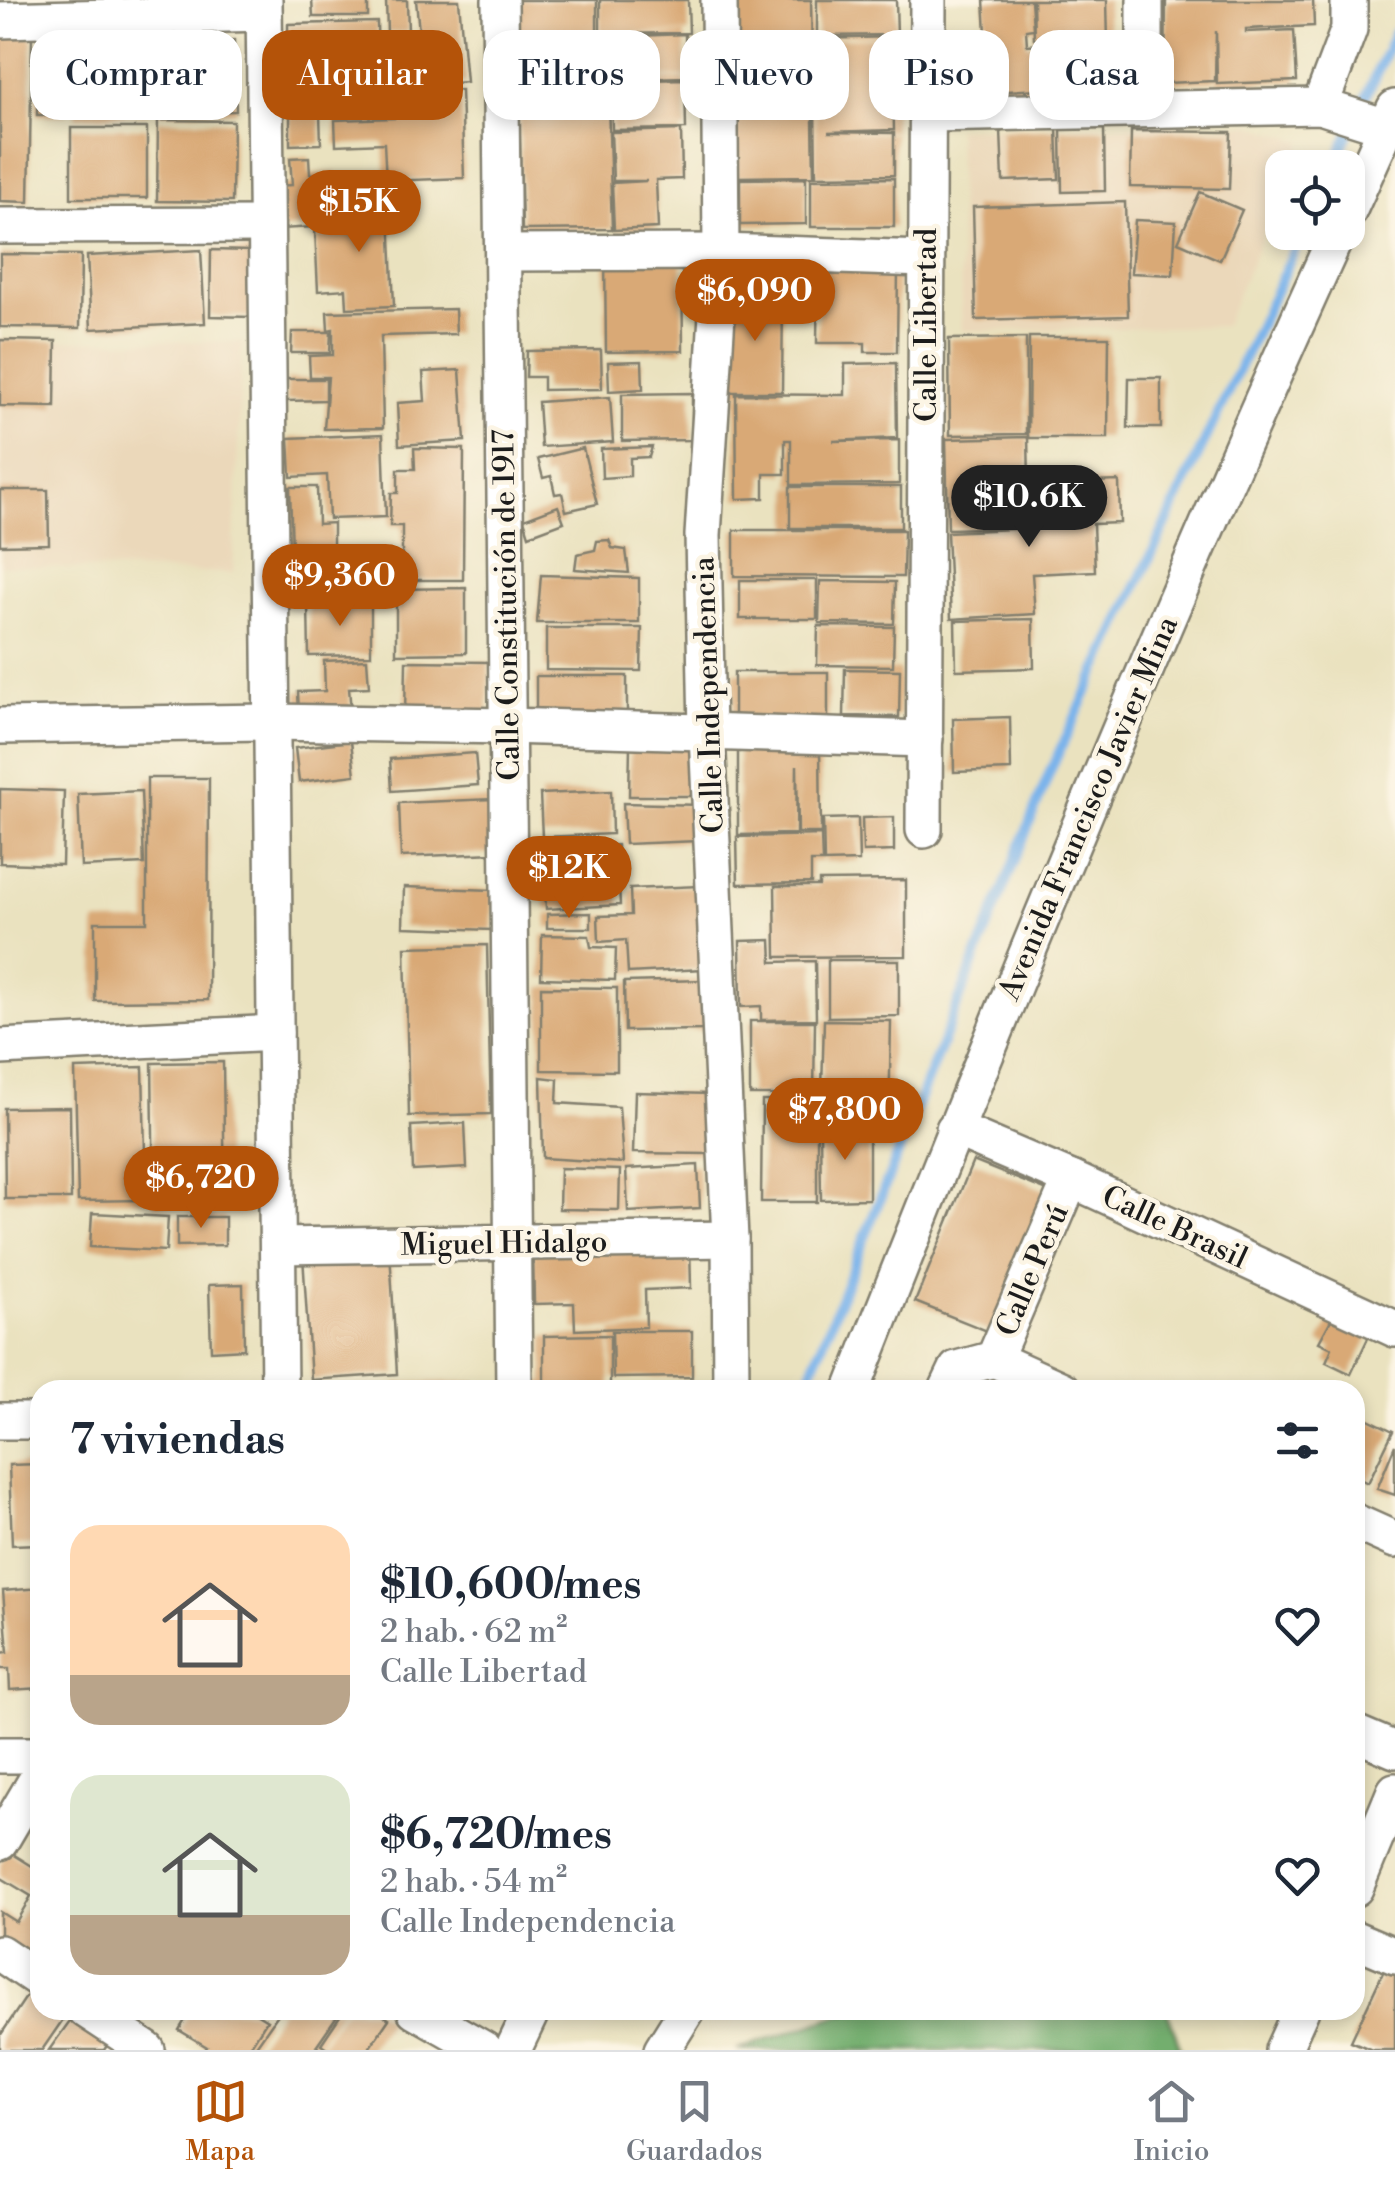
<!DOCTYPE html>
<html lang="es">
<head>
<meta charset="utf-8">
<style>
	:root { --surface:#fff; --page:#f2f2f3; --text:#1f2937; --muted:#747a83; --line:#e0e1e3; --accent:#b45309 }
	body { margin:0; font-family:"Libre Bodoni",serif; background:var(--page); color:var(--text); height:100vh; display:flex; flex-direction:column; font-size:38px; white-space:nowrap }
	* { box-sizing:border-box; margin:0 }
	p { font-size:32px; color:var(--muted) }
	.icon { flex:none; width:55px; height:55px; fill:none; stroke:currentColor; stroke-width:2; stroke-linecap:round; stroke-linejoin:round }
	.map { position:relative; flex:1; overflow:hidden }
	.details { position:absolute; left:30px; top:1380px; width:1335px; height:640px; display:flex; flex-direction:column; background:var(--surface); border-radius:30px; box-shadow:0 5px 15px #0003 }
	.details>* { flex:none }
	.guide { position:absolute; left:30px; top:30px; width:1335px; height:90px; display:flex; gap:20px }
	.fabs { position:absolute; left:1265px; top:150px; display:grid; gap:20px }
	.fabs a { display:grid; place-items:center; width:100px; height:100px; border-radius:20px; background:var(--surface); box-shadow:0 5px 15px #0003; font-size:50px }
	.price { position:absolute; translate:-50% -85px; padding:0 22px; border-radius:35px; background:var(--accent); color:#fff; font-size:32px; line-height:65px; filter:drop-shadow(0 2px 5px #0008) }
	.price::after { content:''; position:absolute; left:50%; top:60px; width:30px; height:22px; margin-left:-15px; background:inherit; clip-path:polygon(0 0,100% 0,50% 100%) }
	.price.current { background:#222; color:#fff }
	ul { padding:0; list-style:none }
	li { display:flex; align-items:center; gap:30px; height:250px; padding:0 40px }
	li span { display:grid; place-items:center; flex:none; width:280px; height:200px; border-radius:30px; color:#555 }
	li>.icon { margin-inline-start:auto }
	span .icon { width:120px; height:120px; fill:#fffc; stroke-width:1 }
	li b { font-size:42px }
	h2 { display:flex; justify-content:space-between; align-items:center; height:120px; padding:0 40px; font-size:42px }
	.pill { padding:0 35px; border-radius:30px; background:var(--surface); box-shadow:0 5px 15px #0003; font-size:35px; line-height:90px }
	.pill.current { background:var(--accent); color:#fff }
	.tab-bar { display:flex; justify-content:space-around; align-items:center; height:140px; border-top:2px solid var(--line); background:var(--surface); font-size:28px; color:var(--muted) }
	.tab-bar a { display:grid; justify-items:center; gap:5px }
	.tab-bar .current { color:var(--accent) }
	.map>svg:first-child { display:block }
	.built { fill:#ebd8ba }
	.forest { fill:#73ae6e; stroke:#486545; stroke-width:2.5 }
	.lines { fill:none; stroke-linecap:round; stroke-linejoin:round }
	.stream { stroke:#7bb4eb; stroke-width:10 }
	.building { fill:#d9a976 }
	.minor-casing { stroke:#837f6e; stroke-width:40 }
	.minor { stroke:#fff; stroke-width:35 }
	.labels { text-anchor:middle; stroke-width:9; stroke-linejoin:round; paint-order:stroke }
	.street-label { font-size:30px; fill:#1c1c1c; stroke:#fcf5e5 }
</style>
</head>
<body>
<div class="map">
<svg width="1395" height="2050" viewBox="0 0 1395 2050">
	<rect width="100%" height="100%" fill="#fcf5e5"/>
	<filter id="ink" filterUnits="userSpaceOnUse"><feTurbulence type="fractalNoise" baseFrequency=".01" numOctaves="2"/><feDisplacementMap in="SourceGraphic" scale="20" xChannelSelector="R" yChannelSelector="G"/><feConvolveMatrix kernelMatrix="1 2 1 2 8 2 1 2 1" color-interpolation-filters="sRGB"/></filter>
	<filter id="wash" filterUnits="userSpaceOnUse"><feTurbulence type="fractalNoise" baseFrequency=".0048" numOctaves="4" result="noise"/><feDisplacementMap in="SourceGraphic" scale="40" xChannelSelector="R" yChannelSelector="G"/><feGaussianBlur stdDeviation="2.25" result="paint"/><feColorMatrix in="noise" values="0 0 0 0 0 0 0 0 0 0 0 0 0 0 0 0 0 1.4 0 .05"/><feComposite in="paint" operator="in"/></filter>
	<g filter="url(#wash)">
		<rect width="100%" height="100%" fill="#eae2bf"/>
		<!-- built -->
		<g class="built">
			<path d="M1252 125 1303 141 1292 167 1282 168V190L1224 326 962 331 957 128Z"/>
			<path d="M0 340 242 342 233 573 0 566Z"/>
		</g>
		<!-- forest -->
		<path class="forest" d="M853 2010H1167L1181 2050H737Z"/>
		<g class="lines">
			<!-- stream -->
			<g class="stream">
				<path d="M1333 168 1395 32"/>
				<path d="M804 1390 1051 769 1303 232"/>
			</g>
		</g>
		<g id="blocks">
			<!-- building -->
			<g class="building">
				<path d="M312 0H368V17H313Z"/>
				<path d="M386 0H407L408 32 387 33Z"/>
				<path d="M416 0H459L466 82 387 89 384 45 420 42Z"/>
				<path d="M516 0H597V40L517 42Z"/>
				<path d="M600 0H688L689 33 600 34Z"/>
				<path d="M733 0H811L814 176 737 177Z"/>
				<path d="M817 0H896L897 35 817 36Z"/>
				<path d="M984 0H1031L1033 29 1026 30 1027 45 1055 43 1058 88 972 93 969 34 986 33Z"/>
				<path d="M1033 0H1107L1109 86 1069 87 1068 38 1034 39Z"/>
				<path d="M1166 0H1313L1314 26 1246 29V32L1294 30 1297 81 1217 84 1216 31 1215 81 1165 83Z"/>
				<path d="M377 22 378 67 332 68 333 106 289 107 288 24Z"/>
				<path d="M685 34 686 77 612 79 611 37Z"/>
				<path d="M0 35 32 36 29 202 0 201Z"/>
				<path d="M892 37 894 130 828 132 894 133V175L816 176 814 39Z"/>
				<path d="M234 40 236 111 157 113 155 43Z"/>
				<path d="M115 42 117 72H147L148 114 76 117 73 44Z"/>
				<path d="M597 42 598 87 521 89 519 44Z"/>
				<path d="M38 45H67L66 115H37Z"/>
				<path d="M685 79 686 129 612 130 611 81Z"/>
				<path d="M461 90 464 178 386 181 384 143 336 145 335 120 394 118 393 93Z"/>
				<path d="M608 101 612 229 522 230 519 103Z"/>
				<path d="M320 114 321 144 290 145V116Z"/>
				<path d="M158 120 233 121 232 202 157 201Z"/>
				<rect x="71" y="128" width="76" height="70"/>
				<path d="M1057 129 1059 179 1003 181 1001 130Z"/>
				<path d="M1061 129H1104L1105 191 1062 192Z"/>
				<path d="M681 130 682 179 656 180 658 228 614 230 612 183 647 181H613L611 132Z"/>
				<path d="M1131 131 1231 132 1229 189 1130 187Z"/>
				<path d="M309 157 310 174 337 173 339 209H347V225L281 229 272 186 292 185 290 158Z"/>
				<path d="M806 178V224L740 225V179Z"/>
				<path d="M894 178V227H811V179Z"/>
				<path d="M389 191 394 306 347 308 346 289 318 291 315 229 356 227 354 193Z"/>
				<path d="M1200 192 1242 210 1220 260 1178 242Z"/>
				<path d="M1125 202 1128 316 976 320 973 207Z"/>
				<path d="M1135 220 1176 222 1173 275 1131 273Z"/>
				<path d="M201 250 205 323 91 329 87 256Z"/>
				<path d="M211 250 251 251V317L210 316Z"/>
				<path d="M0 254 81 255 80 328 0 327Z"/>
				<path d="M682 257 683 351 606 352 605 258Z"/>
				<path d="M818 267 898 268 897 352H865V343H817Z"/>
				<path d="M729 297H783L782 392H728Z"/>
				<path d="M455 309 456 334 381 336 383 428 324 429 328 377H310L309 356 333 355V329L328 330 327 312Z"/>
				<path d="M292 332H331L330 353H291Z"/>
				<path d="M1029 337H1109L1108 438H1028Z"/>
				<path d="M1026 338V434L950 435 949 339Z"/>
				<path d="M0 340 56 341 55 407 0 406Z"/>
				<path d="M601 350 602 389 543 390V377H526L527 351Z"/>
				<path d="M642 361 643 389 609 391 608 362Z"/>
				<path d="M896 363 897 438 833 441 899 440V484L791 485V440H785V474H764V498L737 499 736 394 845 395V364Z"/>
				<path d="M460 370 465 441 399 445 397 403 425 401 423 372Z"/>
				<path d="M1129 378H1161V428H1128Z"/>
				<path d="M287 379H326V400L286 401Z"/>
				<path d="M692 393V440L622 441V394Z"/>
				<path d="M610 397 613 442 541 447 538 402Z"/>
				<path d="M383 434 386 517 329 519 327 475 291 477 289 438Z"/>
				<path d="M1028 437 1030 527 948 529 946 439Z"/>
				<path d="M652 447 649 457 630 458V476L602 478 601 449Z"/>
				<path d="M414 448 464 449 463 580H402V526H390L391 493H398V469H415Z"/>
				<path d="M583 448 597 504 566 511 562 493 555 494 551 476 543 478 538 459Z"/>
				<path d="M1119 481 1120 523 1093 524 1095 571 1032 574 1035 614 951 619 947 532 1080 526H1035L1033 484Z"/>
				<path d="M290 487H317L318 524 333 523V550L292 552Z"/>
				<rect x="790" y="487" width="111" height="41"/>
				<path d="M0 490H48L49 544 0 545Z"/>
				<path d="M558 506 564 522 529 535 524 519Z"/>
				<path d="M734 530H904L903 577 734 576Z"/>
				<path d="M609 540 612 548 626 550 629 573 575 569 577 554 595 550 597 541Z"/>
				<path d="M346 552 389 553 387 594 345 593Z"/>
				<path d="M332 563V594L285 595V564Z"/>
				<path d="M541 575 639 578V623H537Z"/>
				<rect x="740" y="580" width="77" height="39"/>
				<path d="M820 581 895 582 894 624 819 623Z"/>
				<path d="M466 588V653L396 654V589Z"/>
				<path d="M371 603V655L309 656 308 604Z"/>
				<path d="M1033 619 1034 668 956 670 955 621Z"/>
				<path d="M818 626 894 627 893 666 817 665Z"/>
				<path d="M546 628H642L641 671 546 670Z"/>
				<path d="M367 659 369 687 349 688 351 711 299 714 298 692 325 691 324 661Z"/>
				<path d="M406 661 489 662 488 717 405 716Z"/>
				<path d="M845 669 900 670 899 717 844 716Z"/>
				<rect x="734" y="672" width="94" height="50"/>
				<rect x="536" y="676" width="91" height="44"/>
				<path d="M1010 717 1011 770 954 772 953 719Z"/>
				<path d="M351 741 355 775 299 782 295 748Z"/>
				<path d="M630 745 698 746V796H629Z"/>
				<path d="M820 745 821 833H798L797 765 796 834 738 835V749Z"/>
				<path d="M475 753 478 785 392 791 390 759Z"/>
				<path d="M147 778H209L208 1000 95 1001V922H147Z"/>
				<path d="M0 789 64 791 62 865 0 863Z"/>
				<path d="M141 791 144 864 81 867 78 794Z"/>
				<path d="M611 791 612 834 542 837 540 794Z"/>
				<path d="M493 799 495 853 401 857 399 803Z"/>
				<path d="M623 803 700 805 698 841 625 844Z"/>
				<path d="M894 817V851L863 852 862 818Z"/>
				<path d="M858 818 859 861 824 862 823 819Z"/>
				<path d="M821 835 822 862H811V883L738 884 737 837Z"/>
				<path d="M617 845 620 905 546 909 543 849Z"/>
				<path d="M906 880V956L776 957 775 886H819V881Z"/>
				<path d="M699 886 703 969 628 973 626 940 599 942 598 916 631 915 630 889Z"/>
				<path d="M404 887 493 890 492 930 403 927Z"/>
				<path d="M591 913V928H547V914Z"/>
				<path d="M542 935 589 936 591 947 616 948 615 980 541 978Z"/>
				<path d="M771 940 772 962 815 961 816 1019 761 1020V1006L741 1007 740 941Z"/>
				<path d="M487 945 491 1114 409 1116 405 947Z"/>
				<path d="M828 960H899V1016L828 1017Z"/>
				<path d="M705 980 706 1030 625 1031 624 982Z"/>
				<path d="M541 987 617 988V1071L541 1070Z"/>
				<path d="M824 1020 891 1021 889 1126 821 1124Z"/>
				<path d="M750 1021H815L814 1095H750Z"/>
				<path d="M223 1062 225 1205 154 1206 152 1063Z"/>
				<path d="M143 1067 146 1200 78 1201 75 1069Z"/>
				<path d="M541 1077 558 1079 557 1103 619 1107 623 1163 543 1158Z"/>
				<path d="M635 1092 710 1094 709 1154 633 1153Z"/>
				<path d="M762 1101H817V1202H761Z"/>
				<path d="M70 1107 71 1199H5L4 1108Z"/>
				<path d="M465 1123 467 1168 413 1171 411 1126Z"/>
				<path d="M869 1127V1199L821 1200 820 1128Z"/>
				<path d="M973 1161 1050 1192 992 1333 915 1302Z"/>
				<path d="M698 1165 700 1208 628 1212 626 1169Z"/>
				<path d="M560 1168 620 1170 619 1210 559 1209Z"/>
				<path d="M92 1213 168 1217 166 1251 90 1247Z"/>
				<path d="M177 1217H225V1245L177 1246Z"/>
				<path d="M690 1244 691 1288 645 1290 646 1327 575 1330 574 1303 534 1304 533 1248Z"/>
				<path d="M390 1250 397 1374 311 1380 303 1256Z"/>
				<path d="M243 1284 244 1349 211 1351 209 1285Z"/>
				<path d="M1332 1318 1369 1336 1351 1374 1326 1362 1332 1348 1319 1342Z"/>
				<path d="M612 1331H692V1377L613 1378Z"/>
				<path d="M610 1335V1390H535V1381L544 1382V1336Z"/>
				<path d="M473 1382V1390H396V1383Z"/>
				<path d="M1358 1414 1393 1431 1368 1483 1356 1477 1362 1464 1355 1460V1421Z"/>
				<path d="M1395 1445V1495L1377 1489Z"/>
				<path d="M40 1464V1544L12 1545 9 1465Z"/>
				<path d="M40 1588V1688L10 1690 9 1669H0V1653L8 1652 3 1591Z"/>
				<path d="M8 1851 40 1871V1964L0 1939V1912L16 1922 31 1896 0 1877V1864Z"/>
				<path d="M1385 1968 1395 1973V2050H1372L1351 2041Z"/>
				<path d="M30 1991 40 1998V2010H58L66 2015 42 2050H0V2036Z"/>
				<path d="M191 2010H251L267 2020 248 2050H205L207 2047 179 2030Z"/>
				<path d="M281 2010H341L316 2046 322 2050H253Z"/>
				<path d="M344 2010H375L389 2019 368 2050H330L321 2044Z"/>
				<path d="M77 2011 113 2037 104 2050H49Z"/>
			</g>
		</g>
	</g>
	<g filter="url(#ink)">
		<use href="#blocks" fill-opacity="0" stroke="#837f6e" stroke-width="2.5"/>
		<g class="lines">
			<!-- minor casing -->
			<g class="minor-casing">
				<g id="minor">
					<path d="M264 0 279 1390"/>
					<path d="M500 0 514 1390"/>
					<path d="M719 0 721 252 703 535 707 733 730 1239 731 1390"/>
					<path d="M1145 0V108"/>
					<path d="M0 20 264 13"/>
					<path d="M1320 106 1349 29V0"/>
					<path d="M929 114 1320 106 1386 127"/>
					<path d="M1348 212 1395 108"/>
					<path d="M0 226 266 225"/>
					<path d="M503 253 721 252 925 259"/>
					<path d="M0 726 271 722 508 726 925 739"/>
					<path d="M924 830 928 0"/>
					<path d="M0 1047 275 1033"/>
					<path d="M954 1129 1071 1179 1395 1329"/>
					<path d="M278 1246 730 1239"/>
					<path d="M994 1359 1062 1390"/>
					<path d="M852 1390C1005 1000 1164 613 1338 232"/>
					<path d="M947 1390 957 1369 994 1359 1071 1179"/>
					<path d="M0 1421H40"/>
					<path d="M1355 1522 1395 1540"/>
					<path d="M1355 1733 1395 1750"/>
					<path d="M0 1755H40"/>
					<path d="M0 1842 40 1774"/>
					<path d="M1355 1888 1395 1791"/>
					<path d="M1355 1939 1395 1956"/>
					<path d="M0 1953 40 1980"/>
					<path d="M86 2010 147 2050"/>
					<path d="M415 2010 485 2050"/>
					<path d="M513 2050 532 2010"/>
					<path d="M662 2050 687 2010"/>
					<path d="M1283 2050 1301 2010"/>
				</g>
			</g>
			<!-- minor -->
			<use href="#minor" class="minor"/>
		</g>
	</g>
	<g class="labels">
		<!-- street labels -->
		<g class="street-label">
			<text transform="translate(926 325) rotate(-90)" y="10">Calle Libertad</text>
			<text transform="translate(506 605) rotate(-91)" y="10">Calle Constitución de 1917</text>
			<text transform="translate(708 695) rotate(-92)" y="10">Calle Independencia</text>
			<text transform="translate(1088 808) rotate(-67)" y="10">Avenida Francisco Javier Mina</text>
			<text transform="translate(1175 1227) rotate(25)" y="10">Calle Brasil</text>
			<text transform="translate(504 1243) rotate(-1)" y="10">Miguel Hidalgo</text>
			<text transform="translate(1032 1270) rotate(-67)" y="10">Calle Perú</text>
		</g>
	</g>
</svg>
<div class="fabs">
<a><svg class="icon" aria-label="locate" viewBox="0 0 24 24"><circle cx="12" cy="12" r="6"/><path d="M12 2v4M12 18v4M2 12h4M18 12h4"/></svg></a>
</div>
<b class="price" style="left:359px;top:255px">$15K</b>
<b class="price" style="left:755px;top:344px">$6,090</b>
<b class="price current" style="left:1029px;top:550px">$10.6K</b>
<b class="price" style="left:340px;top:629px">$9,360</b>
<b class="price" style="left:569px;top:921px">$12K</b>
<b class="price" style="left:845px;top:1163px">$7,800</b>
<b class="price" style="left:201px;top:1231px">$6,720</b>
<div class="guide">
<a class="pill">Comprar</a>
<a class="pill current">Alquilar</a>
<a class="pill">Filtros</a>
<a class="pill">Nuevo</a>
<a class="pill">Piso</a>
<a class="pill">Casa</a>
</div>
<section class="details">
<h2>7 viviendas<svg class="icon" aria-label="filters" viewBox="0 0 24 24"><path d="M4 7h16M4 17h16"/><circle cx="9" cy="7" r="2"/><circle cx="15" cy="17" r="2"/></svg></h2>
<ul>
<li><span style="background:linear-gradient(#ffd9b3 75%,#b9a48a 0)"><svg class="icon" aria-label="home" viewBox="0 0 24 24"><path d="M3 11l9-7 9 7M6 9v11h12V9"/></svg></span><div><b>$10,600/mes</b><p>2 hab. · 62 m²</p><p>Calle Libertad</p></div><svg class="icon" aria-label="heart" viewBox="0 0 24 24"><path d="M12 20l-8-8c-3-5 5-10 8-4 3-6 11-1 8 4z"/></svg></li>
<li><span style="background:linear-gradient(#dfe7d0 70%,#b9a48a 0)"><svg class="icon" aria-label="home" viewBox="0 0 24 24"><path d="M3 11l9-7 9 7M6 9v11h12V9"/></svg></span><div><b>$6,720/mes</b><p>2 hab. · 54 m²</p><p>Calle Independencia</p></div><svg class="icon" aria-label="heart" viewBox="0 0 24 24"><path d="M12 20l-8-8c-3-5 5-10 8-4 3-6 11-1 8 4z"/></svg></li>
</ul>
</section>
</div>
<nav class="tab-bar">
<a class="current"><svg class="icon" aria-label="map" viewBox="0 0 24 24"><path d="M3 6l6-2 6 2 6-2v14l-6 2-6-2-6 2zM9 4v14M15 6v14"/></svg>Mapa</a>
<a><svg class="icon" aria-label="saved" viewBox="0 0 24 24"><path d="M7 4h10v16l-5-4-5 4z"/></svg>Guardados</a>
<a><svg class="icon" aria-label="home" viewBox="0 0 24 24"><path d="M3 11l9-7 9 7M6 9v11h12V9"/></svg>Inicio</a>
</nav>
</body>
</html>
